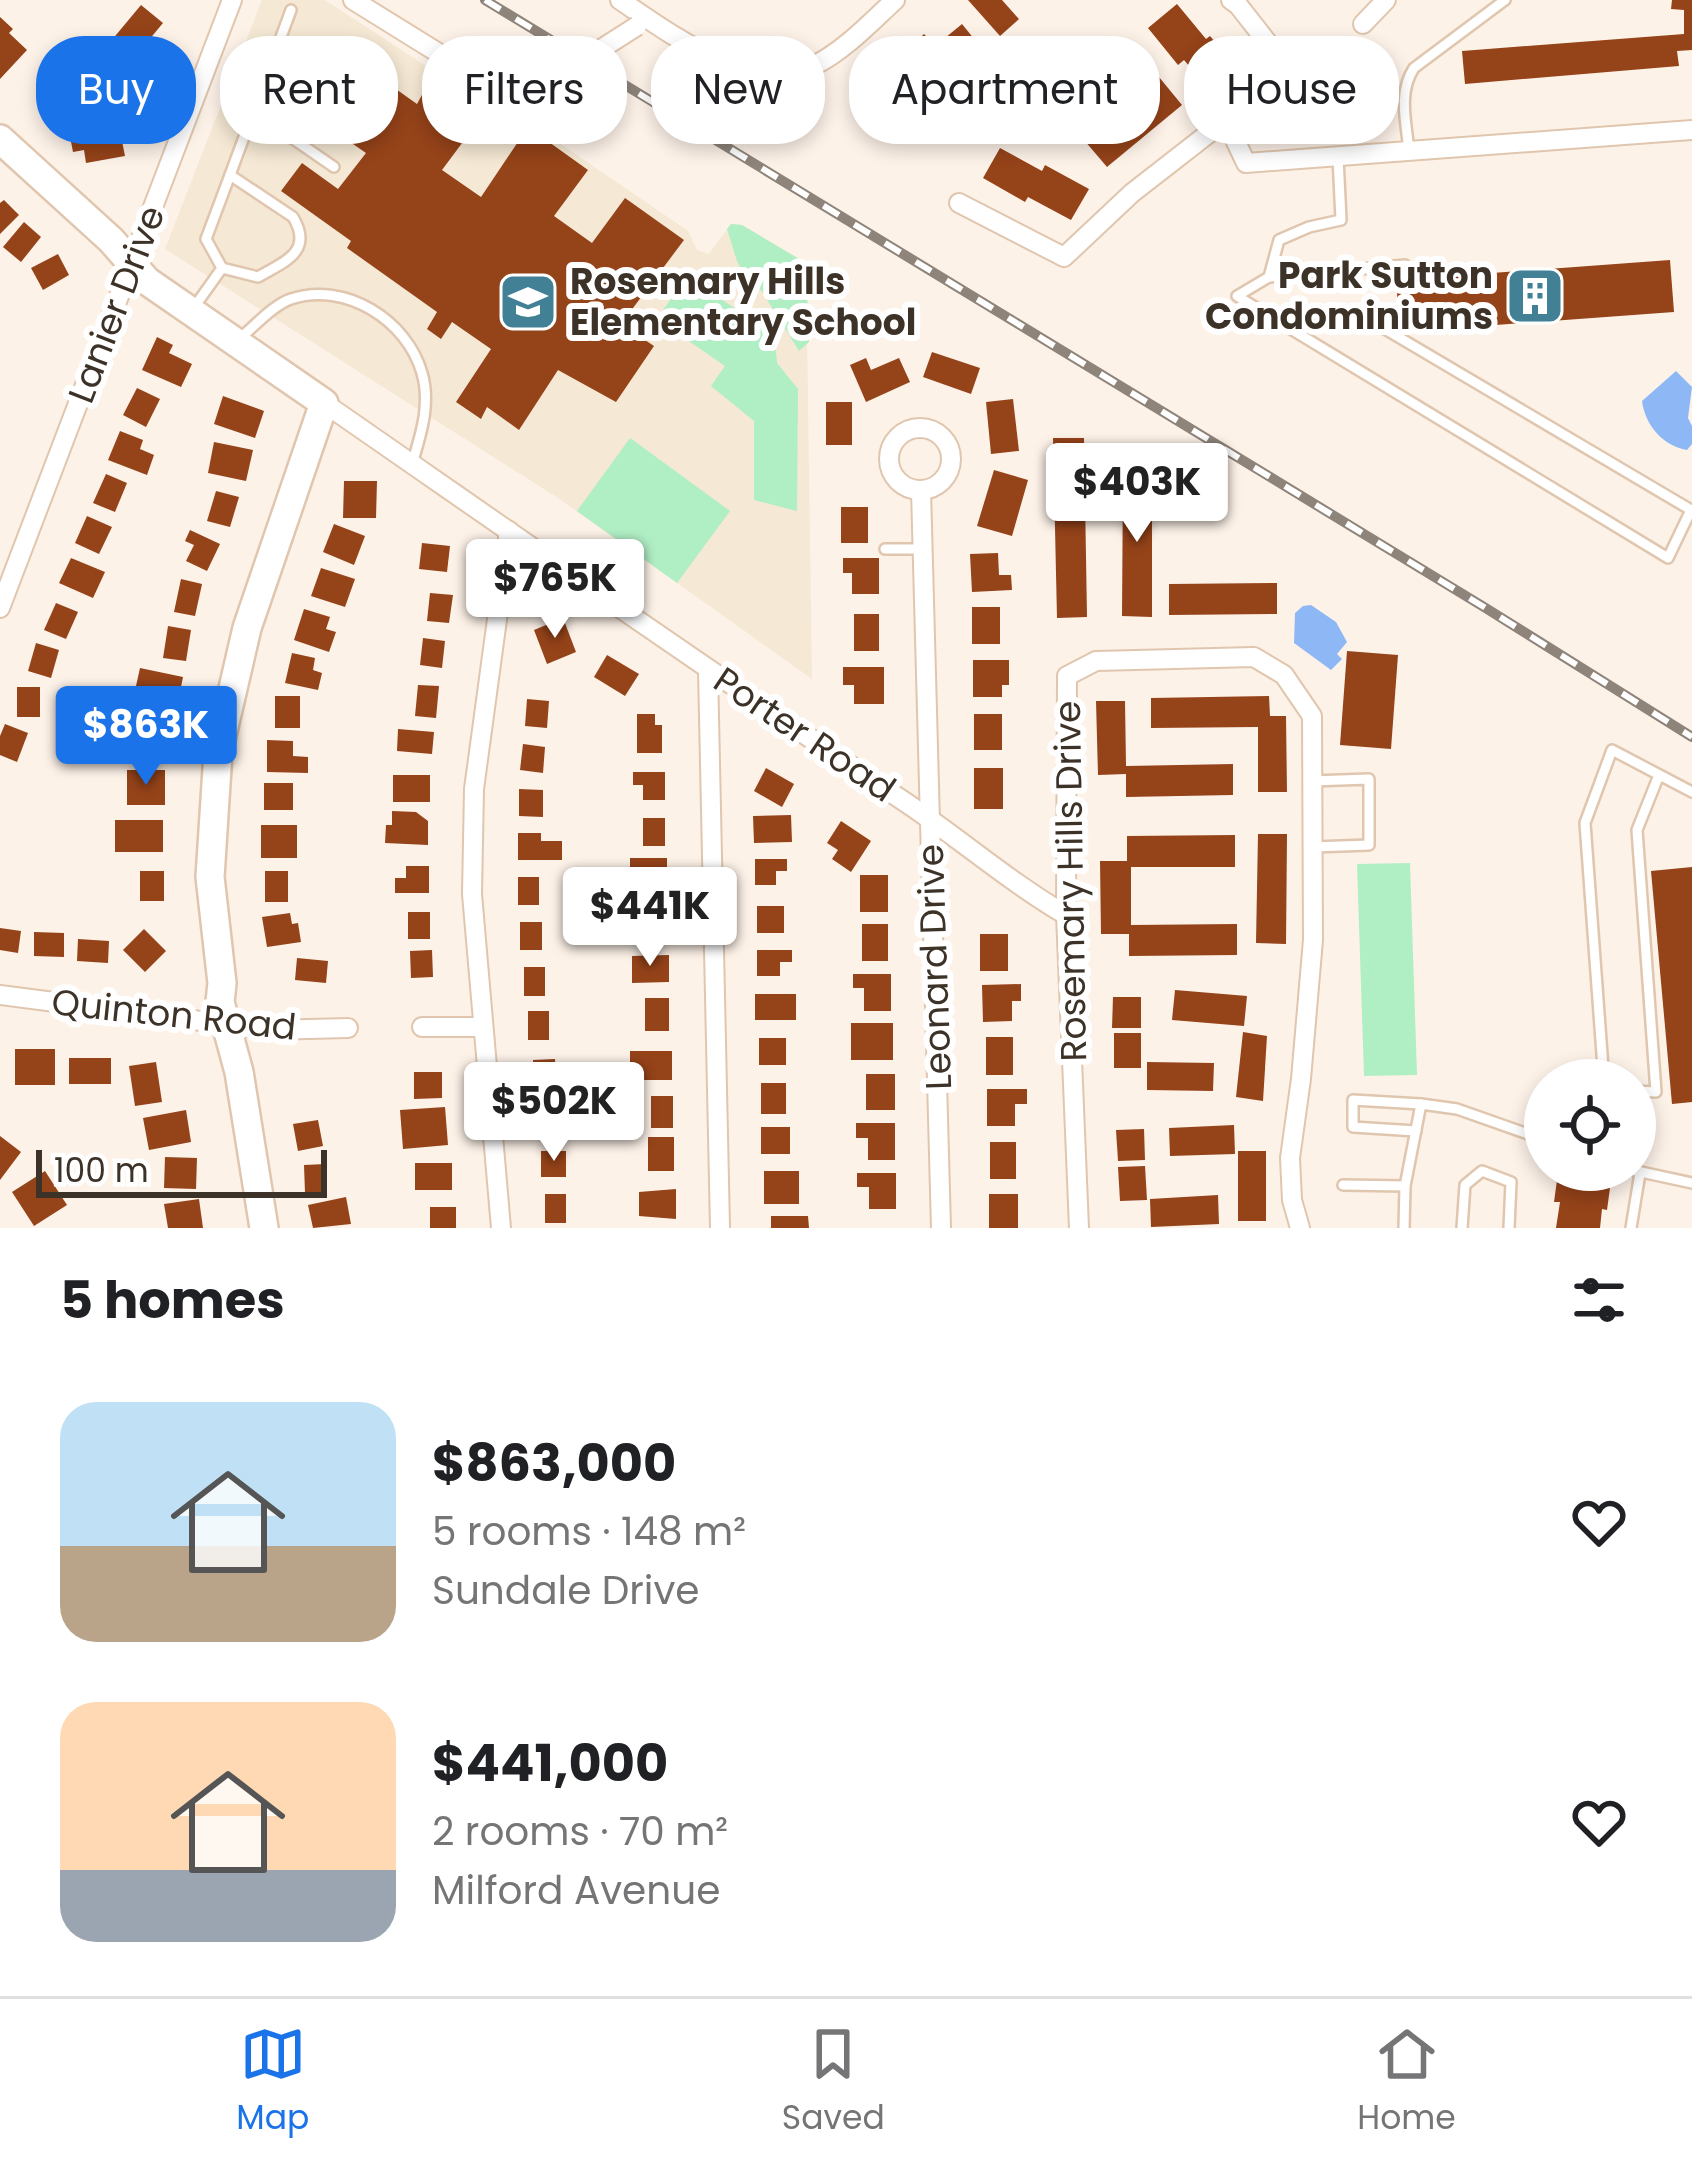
<!DOCTYPE html>
<html lang="en">
<head>
<meta charset="utf-8">
<style>
	:root { --surface:#fff; --page:#f2f2f2; --text:#202124; --muted:#757577; --line:#e0e0e0; --accent:#1a73e8 }
	body { margin:0; font-family:Poppins,sans-serif; background:var(--page); color:var(--text); height:100vh; display:flex; flex-direction:column; font-size:45px; white-space:nowrap }
	* { box-sizing:border-box; margin:0 }
	p { font-size:39px; color:var(--muted) }
	.icon { flex:none; width:66px; height:66px; fill:none; stroke:currentColor; stroke-width:2; stroke-linecap:round; stroke-linejoin:round }
	.map { position:relative; height:1228px; overflow:hidden }
	.drawer { display:flex; flex-direction:column; background:var(--surface); flex:1 }
	.drawer>* { flex:none }
	.banner { position:absolute; left:36px; top:36px; width:1620px; height:108px; display:flex; gap:24px }
	.controls { position:absolute; left:1524px; top:1059px; display:grid; gap:24px }
	.controls a { display:grid; place-items:center; width:132px; height:132px; border-radius:50%; background:var(--surface); box-shadow:0 6px 18px #0003; font-size:60px }
	.scale { position:absolute; left:36px; bottom:30px; width:291px; box-sizing:border-box; padding-left:12px; border:6px solid #3c3228; border-top:0; font-size:33px; line-height:42px; white-space:nowrap; color:#3c3228; -webkit-text-stroke:9px #fff; paint-order:stroke }
	.price { position:absolute; translate:-50% -102px; padding:0 27px; border-radius:12px; background:#fff; color:#222; font-size:39px; line-height:78px; filter:drop-shadow(0 3px 6px #0008) }
	.price::after { content:''; position:absolute; left:50%; top:72px; width:36px; height:27px; margin-left:-18px; background:inherit; clip-path:polygon(0 0,100% 0,50% 100%) }
	.price.selected { background:var(--accent); color:#fff }
	ul { padding:0; list-style:none }
	li { display:flex; align-items:center; gap:36px; height:300px; padding:0 60px }
	li span { display:grid; place-items:center; flex:none; width:336px; height:240px; border-radius:36px; color:#555 }
	li>.icon { margin-inline-start:auto }
	span .icon { width:144px; height:144px; fill:#fffc; stroke-width:1 }
	li b { font-size:51px }
	h2 { display:flex; justify-content:space-between; align-items:center; height:144px; padding:0 60px; font-size:51px }
	.pill { padding:0 42px; border-radius:48px; background:var(--surface); box-shadow:0 6px 18px #0003; font-size:42px; line-height:108px }
	.pill.selected { background:var(--accent); color:#fff }
	.tab-bar { display:flex; justify-content:space-around; align-items:center; height:168px; border-top:3px solid var(--line); background:var(--surface); font-size:33px; color:var(--muted) }
	.tab-bar a { display:grid; justify-items:center; gap:6px }
	.tab-bar .selected { color:var(--accent) }
	.map>svg:first-child { display:block }
	.education { fill:#f5e8d4 }
	.green { fill:#b0eec4 }
	.water { fill:#8eb8f5 }
	.building { fill:#954319 }
	.lines { fill:none; stroke-linecap:round; stroke-linejoin:round }
	.lane-casing { stroke:#e0c6ae; stroke-width:14 }
	.street-casing { stroke:#e0c6ae; stroke-width:22 }
	.secondary-casing { stroke:#e0c6ae; stroke-width:32 }
	.lane { stroke:#fff; stroke-width:9 }
	.street { stroke:#fff; stroke-width:18 }
	.secondary { stroke:#fff; stroke-width:27 }
	.rail-casing { stroke:#8e847a; stroke-width:10 }
	.rail { stroke:#fff; stroke-width:6; stroke-dasharray:18; stroke-linecap:butt }
	.street-bridge-casing { stroke:#e0c6ae; stroke-width:22; stroke-linecap:butt }
	.street-bridge { stroke:#fff; stroke-width:18 }
	.labels { text-anchor:middle; stroke-width:12; stroke-linejoin:round; paint-order:stroke }
	.poi-label { font-size:36px; font-weight:bold; fill:#3c3228; stroke:#fff; text-anchor:end }
	.street-label { font-size:36px; fill:#3c3228; stroke:#fff }
</style>
</head>
<body>
<div class="map">
<svg width="1692" height="1228" viewBox="0 0 1692 1228">
	<rect width="100%" height="100%" fill="#fdf2e8"/>
	<!-- education -->
	<path class="education" d="M262 0H325L426 66 468 85 530 123 688 231 697 250 709 254 731 224 742 225 806 263 812 679 555 496 165 249Z"/>
	<!-- green -->
	<g class="green">
		<path d="M731 224 742 225 806 263 809 342 799 351 761 290 750 287 737 261 727 229Z"/>
		<path d="M687 276 755 322 775 343 777 363 798 389 797 511 754 500V421L711 386 725 366 657 319Z"/>
		<path d="M630 438 730 511 677 583 577 511Z"/>
		<path d="M1410 863 1417 1075 1364 1076 1357 864Z"/>
	</g>
	<!-- water -->
	<g class="water">
		<path d="M1676 371 1692 387 1688 418 1692 426V444L1687 450C1663 446 1645 425 1642 401Z"/>
		<path d="M1311 605 1336 622 1347 642 1337 654 1342 659 1331 670 1294 643 1295 613 1303 606Z"/>
	</g>
	<!-- building -->
	<g class="building">
		<path d="M968 0H1002L1019 19 1000 36Z"/>
		<path d="M1672 0H1692V50L1677 51 1679 66 1465 84 1462 51 1684 34V10L1671 9Z"/>
		<path d="M1177 4 1206 39 1210 36 1244 76 1217 98 1184 60 1178 65 1148 28Z"/>
		<path d="M141 5 163 23 133 59 111 41Z"/>
		<path d="M0 17 13 29 9 33 27 50 0 79Z"/>
		<path d="M962 24 979 45 963 59 945 38Z"/>
		<path d="M924 34 937 48 912 71 899 57Z"/>
		<path d="M338 48 417 104 429 82 480 119 442 170 481 197 528 127 588 170 554 216 592 243 625 198 684 240 621 324 654 346 616 402 558 370 519 430 487 407 481 419 456 402 491 349 452 322 441 339 427 329 437 312 347 248 351 241 281 191 302 163 338 189 366 153 298 106Z"/>
		<path d="M886 67 909 97 893 110 885 100 870 112 859 97 865 93 861 87Z"/>
		<path d="M116 69 130 139 122 141 125 156 86 163 84 150 73 152 59 80Z"/>
		<path d="M1159 77 1182 105 1107 167 1084 140Z"/>
		<path d="M1000 148 1042 171 1045 165 1089 189 1071 220 1028 197 1025 202 983 178Z"/>
		<path d="M4 200 19 215 0 234V203Z"/>
		<path d="M24 222 41 237 21 262 3 247Z"/>
		<path d="M58 254 69 275 43 290 31 268Z"/>
		<path d="M1670 260 1674 312 1400 332 1396 280Z"/>
		<path d="M157 337 173 345 169 353 192 364 181 387 142 370Z"/>
		<path d="M932 352 980 368 971 394 923 377Z"/>
		<path d="M866 358 871 370 899 358 910 382 866 402 850 365Z"/>
		<path d="M137 388 160 399 146 427 123 415Z"/>
		<path d="M223 396 264 411 255 438 214 424Z"/>
		<path d="M1013 399 1019 451 991 454 986 402Z"/>
		<rect x="826" y="402" width="26" height="43"/>
		<path d="M120 431 143 440 140 449 154 455 147 475 108 460Z"/>
		<path d="M1053 438H1084L1087 617 1057 618Z"/>
		<path d="M214 442 253 450 246 481 208 473Z"/>
		<path d="M994 470 1028 480 1012 536 977 526Z"/>
		<path d="M1123 472H1152V617L1122 616Z"/>
		<path d="M106 474 127 483 115 512 93 503Z"/>
		<path d="M344 481H377L376 518H343Z"/>
		<path d="M216 491 239 497 230 527 207 521Z"/>
		<rect x="841" y="507" width="27" height="36"/>
		<path d="M87 516 112 527 99 554 75 543Z"/>
		<path d="M334 524 365 536 354 565 323 552Z"/>
		<path d="M190 530 220 544 207 571 186 561 194 545 185 541Z"/>
		<path d="M422 543 450 546 447 572 419 569Z"/>
		<path d="M998 553 999 575H1011L1012 590 972 592 970 554Z"/>
		<path d="M71 558 105 572 93 598 59 583Z"/>
		<path d="M843 558H879V594H852V573H843Z"/>
		<path d="M321 568 355 579 345 607 311 596Z"/>
		<path d="M181 579 202 584 195 616 174 612Z"/>
		<path d="M1277 583V614L1169 615V584Z"/>
		<path d="M430 593 453 595 449 623 427 621Z"/>
		<path d="M56 603 78 612 66 639 44 630Z"/>
		<rect x="972" y="607" width="28" height="37"/>
		<path d="M304 609 330 617 326 629 336 632 329 652 294 640Z"/>
		<rect x="854" y="614" width="25" height="37"/>
		<path d="M563 618 576 652 547 664 534 630Z"/>
		<path d="M168 626 191 630 186 661 163 658Z"/>
		<path d="M423 638 445 641 442 668 420 665Z"/>
		<path d="M36 643 59 650 51 678 28 671Z"/>
		<path d="M1347 651 1398 655 1391 749 1340 745Z"/>
		<path d="M292 653 315 658 313 670 322 673 318 690 285 683Z"/>
		<path d="M607 655 639 674 625 696 594 677Z"/>
		<path d="M973 660H1009V685H1002V697H973Z"/>
		<path d="M843 667H884V704H854V685H843Z"/>
		<path d="M140 668 183 677 177 707 151 701 154 690 136 686Z"/>
		<path d="M418 685 439 686 436 718 415 716Z"/>
		<rect x="17" y="687" width="23" height="30"/>
		<rect x="275" y="696" width="25" height="32"/>
		<path d="M1269 696 1270 716H1286L1287 792H1258V727L1151 728V698Z"/>
		<path d="M527 699 549 701 547 728 525 726Z"/>
		<path d="M1096 701H1125L1126 766 1233 764V795L1126 797V774L1098 775Z"/>
		<path d="M637 714H655V725H662V753H637Z"/>
		<rect x="974" y="714" width="28" height="36"/>
		<path d="M137 721 173 724 169 756 147 753 148 737 136 735Z"/>
		<path d="M5 724 28 733 17 762 0 755V736Z"/>
		<path d="M398 729 434 732 432 754 397 751Z"/>
		<path d="M267 740 293 741V756L308 757V773L267 772Z"/>
		<path d="M523 744 545 747 543 773 520 770Z"/>
		<path d="M766 768 794 784 782 807 754 791Z"/>
		<rect x="974" y="768" width="29" height="41"/>
		<rect x="127" y="770" width="38" height="35"/>
		<path d="M633 772H665V800H643V785H633Z"/>
		<rect x="393" y="775" width="37" height="27"/>
		<rect x="264" y="783" width="29" height="27"/>
		<path d="M519 789 543 790V817L519 816Z"/>
		<path d="M392 811 416 812 428 821V845L385 843 386 825H392Z"/>
		<path d="M791 815 792 842 754 843 753 816Z"/>
		<rect x="643" y="818" width="22" height="28"/>
		<rect x="115" y="820" width="48" height="32"/>
		<path d="M841 821 871 841 851 872 832 859 838 850 827 843Z"/>
		<rect x="261" y="825" width="36" height="33"/>
		<path d="M518 833H541V841H562V860H518Z"/>
		<path d="M1258 834H1287L1286 944 1256 943Z"/>
		<path d="M1235 835V867H1131V925L1237 924V955L1129 956V934H1101L1100 861H1127V836Z"/>
		<rect x="630" y="858" width="37" height="34"/>
		<path d="M755 859H787V871H776V885H755Z"/>
		<path d="M406 866H429V893H395V878H406Z"/>
		<path d="M1692 867V1102L1672 1104 1651 871Z"/>
		<rect x="140" y="871" width="24" height="30"/>
		<rect x="265" y="871" width="23" height="31"/>
		<rect x="860" y="875" width="28" height="37"/>
		<rect x="518" y="877" width="21" height="28"/>
		<rect x="757" y="906" width="27" height="27"/>
		<rect x="647" y="908" width="22" height="30"/>
		<rect x="408" y="912" width="22" height="27"/>
		<path d="M290 913 292 924 298 923 301 942 267 947 262 917Z"/>
		<rect x="520" y="922" width="22" height="28"/>
		<rect x="862" y="924" width="26" height="37"/>
		<path d="M0 928 21 931 18 953 0 950Z"/>
		<path d="M144 929 166 951 145 972 123 950Z"/>
		<path d="M34 932 64 933V957L34 956Z"/>
		<rect x="980" y="934" width="28" height="37"/>
		<path d="M78 939 109 941 108 963 77 961Z"/>
		<path d="M432 950 433 977 411 978 410 951Z"/>
		<path d="M757 950H792V962H780V976H757Z"/>
		<path d="M669 955V982L632 983V956Z"/>
		<path d="M297 958 328 961 326 983 295 980Z"/>
		<rect x="524" y="967" width="21" height="29"/>
		<path d="M853 974H891V1011H864V988H853Z"/>
		<path d="M1021 984V1001H1012V1021L983 1022 982 985Z"/>
		<path d="M1175 990 1247 996 1244 1026 1172 1020Z"/>
		<rect x="755" y="994" width="41" height="26"/>
		<path d="M1113 997H1141V1028H1112Z"/>
		<rect x="645" y="998" width="24" height="33"/>
		<rect x="528" y="1011" width="21" height="29"/>
		<rect x="851" y="1023" width="42" height="37"/>
		<path d="M1243 1032 1267 1036 1263 1101 1236 1097Z"/>
		<rect x="1114" y="1033" width="27" height="35"/>
		<rect x="986" y="1037" width="27" height="38"/>
		<rect x="759" y="1038" width="27" height="27"/>
		<rect x="15" y="1049" width="40" height="36"/>
		<rect x="630" y="1051" width="42" height="29"/>
		<rect x="69" y="1058" width="42" height="26"/>
		<path d="M555 1059 556 1086H533V1060Z"/>
		<path d="M156 1062 162 1102 135 1106 129 1066Z"/>
		<path d="M1147 1062 1214 1063 1213 1091 1147 1090Z"/>
		<path d="M414 1072H442V1098L414 1099Z"/>
		<rect x="866" y="1074" width="29" height="36"/>
		<rect x="761" y="1083" width="25" height="31"/>
		<path d="M987 1089H1027V1104H1015V1126H987Z"/>
		<rect x="651" y="1096" width="22" height="32"/>
		<path d="M558 1101 560 1130 539 1132 536 1103Z"/>
		<path d="M445 1107 448 1145 403 1149 400 1110Z"/>
		<path d="M186 1110 191 1142 149 1150 143 1118Z"/>
		<path d="M318 1120 323 1146 298 1151 293 1124Z"/>
		<path d="M856 1123H895V1160H868V1138H856Z"/>
		<path d="M1234 1125 1235 1154 1170 1156 1169 1128Z"/>
		<rect x="761" y="1127" width="29" height="27"/>
		<path d="M1144 1129 1145 1160 1118 1161 1116 1130Z"/>
		<path d="M0 1136 21 1152 0 1180Z"/>
		<rect x="648" y="1137" width="26" height="34"/>
		<rect x="990" y="1142" width="26" height="37"/>
		<rect x="541" y="1151" width="25" height="26"/>
		<rect x="1238" y="1151" width="28" height="70"/>
		<path d="M165 1157 197 1158 196 1189 164 1188Z"/>
		<rect x="415" y="1163" width="37" height="27"/>
		<path d="M326 1164 327 1192 305 1193 304 1165Z"/>
		<path d="M1145 1166 1147 1200 1120 1201 1118 1167Z"/>
		<path d="M45 1171 67 1205 34 1226 12 1192Z"/>
		<rect x="764" y="1171" width="35" height="33"/>
		<path d="M857 1173H896V1209H869V1187H857Z"/>
		<path d="M1557 1180 1610 1188 1607 1210 1602 1209 1600 1228H1556L1560 1202H1554Z"/>
		<path d="M676 1189V1219L639 1216V1192Z"/>
		<rect x="545" y="1194" width="21" height="29"/>
		<rect x="989" y="1194" width="29" height="34"/>
		<path d="M1218 1195 1219 1224 1151 1227 1150 1199Z"/>
		<path d="M346 1197 351 1224 313 1228 308 1205Z"/>
		<path d="M199 1199 203 1228H168L164 1204Z"/>
		<rect x="430" y="1207" width="26" height="21"/>
		<path d="M771 1216H808L809 1228H771Z"/>
	</g>
	<g class="lines">
		<!-- lane casing -->
		<g class="lane-casing">
			<g id="lane">
				<path d="M254 112 334 167"/>
				<path d="M1409 150C1406 122 1398 92 1414 68L1505 0"/>
				<path d="M230 175 291 10"/>
				<path d="M1269 277 1405 265"/>
				<path d="M195 306 222 268 258 277C284 262 314 252 293 217L230 175 206 239 222 268"/>
				<path d="M1271 317 1356 312 1691 510 1668 558 1271 317 1237 296 1269 277 1279 240 1309 227 1341 220 1338 157"/>
				<path d="M240 338C255 326 273 305 291 299 345 281 407 320 422 373 431 404 421 434 412 464"/>
				<path d="M885 549H923"/>
				<path d="M1312 781 1369 779V845L1313 847"/>
				<path d="M1613 1080 1603 1068 1585 823 1612 750 1692 792"/>
				<path d="M1635 1091 1656 1092 1637 830 1659 775"/>
				<path d="M1416 1131 1353 1127V1100L1421 1104"/>
				<path d="M1632 1170 1692 1183"/>
				<path d="M1343 1185 1405 1186"/>
				<path d="M1404 1228 1405 1186 1421 1104 1457 1109 1545 1140"/>
				<path d="M1462 1228 1465 1185 1482 1171 1511 1182 1509 1228"/>
				<path d="M1631 1228 1640 1173"/>
			</g>
		</g>
		<!-- street casing -->
		<g class="street-casing">
			<g id="street">
				<path d="M353 0 498 90 515 96 529 95"/>
				<path d="M620 0C670 34 753 96 815 65 845 50 871 22 895 0"/>
				<path d="M1363 24 1386 0"/>
				<path d="M1226 121 1246 163 1692 130"/>
				<path d="M959 203 1064 257 1132 193 1281 77 1282 66 1278 56 1238 5 1231 0"/>
				<path d="M324 403C516 536 707 670 902 800 958 837 1008 881 1066 915"/>
				<circle cx="920" cy="459" r="31"/>
				<path d="M921 490 941 1228"/>
				<path d="M0 608 232 0"/>
				<path d="M708 670 720 1228"/>
				<path d="M0 995 270 1030 348 1028"/>
				<path d="M422 1027H482"/>
				<path d="M501 1228 472 894 474 789 509 531"/>
				<path d="M1079 1228 1066 915 1067 676 1096 661 1254 657 1284 675 1312 716 1313 940 1301 1079 1290 1158 1292 1200 1300 1228"/>
			</g>
		</g>
		<!-- secondary casing -->
		<g class="secondary-casing">
			<path id="secondary" d="M0 139 111 240 147 281 324 403 247 628 218 753 210 877 222 983 220 1002 239 1072 264 1228"/>
		</g>
		<!-- lane -->
		<use href="#lane" class="lane"/>
		<!-- street -->
		<use href="#street" class="street"/>
		<!-- secondary -->
		<use href="#secondary" class="secondary"/>
		<!-- rail casing -->
		<g class="rail-casing">
			<path id="rail" d="M485 0 1484 607 1692 737"/>
		</g>
		<!-- rail -->
		<use href="#rail" class="rail"/>
		<!-- street-bridge casing -->
		<g class="street-bridge-casing">
			<path id="street-bridge" d="M529 95 637 26"/>
		</g>
		<!-- street-bridge -->
		<use href="#street-bridge" class="street-bridge"/>
	</g>
	<!-- icons -->
	<defs>
		<g id="building-square" transform="scale(3)"><rect x="-9" y="-9" width="18" height="18" rx="4" fill="#418095" stroke="#fff"/><path d="M-4-6H4V6H1V3H-1V6H-4ZM-2.5-4.3h1.7v1.8h-1.7ZM.8-4.3h1.7v1.8H.8ZM-2.5-1h1.7V.8h-1.7ZM.8-1h1.7V.8H.8Z" fill="#fff"/></g>
		<g id="school-square" transform="scale(3)"><rect x="-9" y="-9" width="18" height="18" rx="4" fill="#418095" stroke="#fff"/><path d="M0-5L7-2L0 1L-7-2ZM-4 1L0 2.5L4 1V4Q0 6-4 4Z" fill="#fff"/></g>
	</defs>
	<g fill-rule="evenodd">
		<use href="#building-square" x="1535" y="296"/>
		<use href="#school-square" x="528" y="302"/>
	</g>
	<g class="labels">
		<!-- poi labels -->
		<g class="poi-label">
			<text x="1493" y="288">Park Sutton<tspan x="1493" dy="41">Condominiums</tspan></text>
			<text x="570" y="294" text-anchor="start">Rosemary Hills<tspan x="570" dy="41">Elementary School</tspan></text>
		</g>
		<!-- street labels -->
		<g class="street-label">
			<text transform="translate(116 304) rotate(-69)" y="13">Lanier Drive</text>
			<text transform="translate(805 734) rotate(34)" y="13">Porter Road</text>
			<text transform="translate(1070 881) rotate(-91)" y="13">Rosemary Hills Drive</text>
			<text transform="translate(934 967) rotate(-92)" y="13">Leonard Drive</text>
			<text transform="translate(174 1014) rotate(6)" y="13">Quinton Road</text>
		</g>
	</g>
</svg>
<div class="controls">
<a><svg class="icon" aria-label="locate" viewBox="0 0 24 24"><circle cx="12" cy="12" r="6"/><path d="M12 2v4M12 18v4M2 12h4M18 12h4"/></svg></a>
</div>
<div class="scale">100 m</div>
<b class="price" style="left:1137px;top:545px">$403K</b>
<b class="price" style="left:555px;top:641px">$765K</b>
<b class="price selected" style="left:146px;top:788px">$863K</b>
<b class="price" style="left:650px;top:969px">$441K</b>
<b class="price" style="left:554px;top:1164px">$502K</b>
<div class="banner">
<a class="pill selected">Buy</a>
<a class="pill">Rent</a>
<a class="pill">Filters</a>
<a class="pill">New</a>
<a class="pill">Apartment</a>
<a class="pill">House</a>
</div>
</div>
<section class="drawer">
<h2>5 homes<svg class="icon" aria-label="filters" viewBox="0 0 24 24"><path d="M4 7h16M4 17h16"/><circle cx="9" cy="7" r="2"/><circle cx="15" cy="17" r="2"/></svg></h2>
<ul>
<li><span style="background:linear-gradient(#bfe0f5 60%,#b9a48a 0)"><svg class="icon" aria-label="home" viewBox="0 0 24 24"><path d="M3 11l9-7 9 7M6 9v11h12V9"/></svg></span><div><b>$863,000</b><p>5 rooms · 148 m²</p><p>Sundale Drive</p></div><svg class="icon" aria-label="heart" viewBox="0 0 24 24"><path d="M12 20l-8-8c-3-5 5-10 8-4 3-6 11-1 8 4z"/></svg></li>
<li><span style="background:linear-gradient(#ffd9b3 70%,#9aa5b1 0)"><svg class="icon" aria-label="home" viewBox="0 0 24 24"><path d="M3 11l9-7 9 7M6 9v11h12V9"/></svg></span><div><b>$441,000</b><p>2 rooms · 70 m²</p><p>Milford Avenue</p></div><svg class="icon" aria-label="heart" viewBox="0 0 24 24"><path d="M12 20l-8-8c-3-5 5-10 8-4 3-6 11-1 8 4z"/></svg></li>
</ul>
</section>
<nav class="tab-bar">
<a class="selected"><svg class="icon" aria-label="map" viewBox="0 0 24 24"><path d="M3 6l6-2 6 2 6-2v14l-6 2-6-2-6 2zM9 4v14M15 6v14"/></svg>Map</a>
<a><svg class="icon" aria-label="saved" viewBox="0 0 24 24"><path d="M7 4h10v16l-5-4-5 4z"/></svg>Saved</a>
<a><svg class="icon" aria-label="home" viewBox="0 0 24 24"><path d="M3 11l9-7 9 7M6 9v11h12V9"/></svg>Home</a>
</nav>
</body>
</html>
